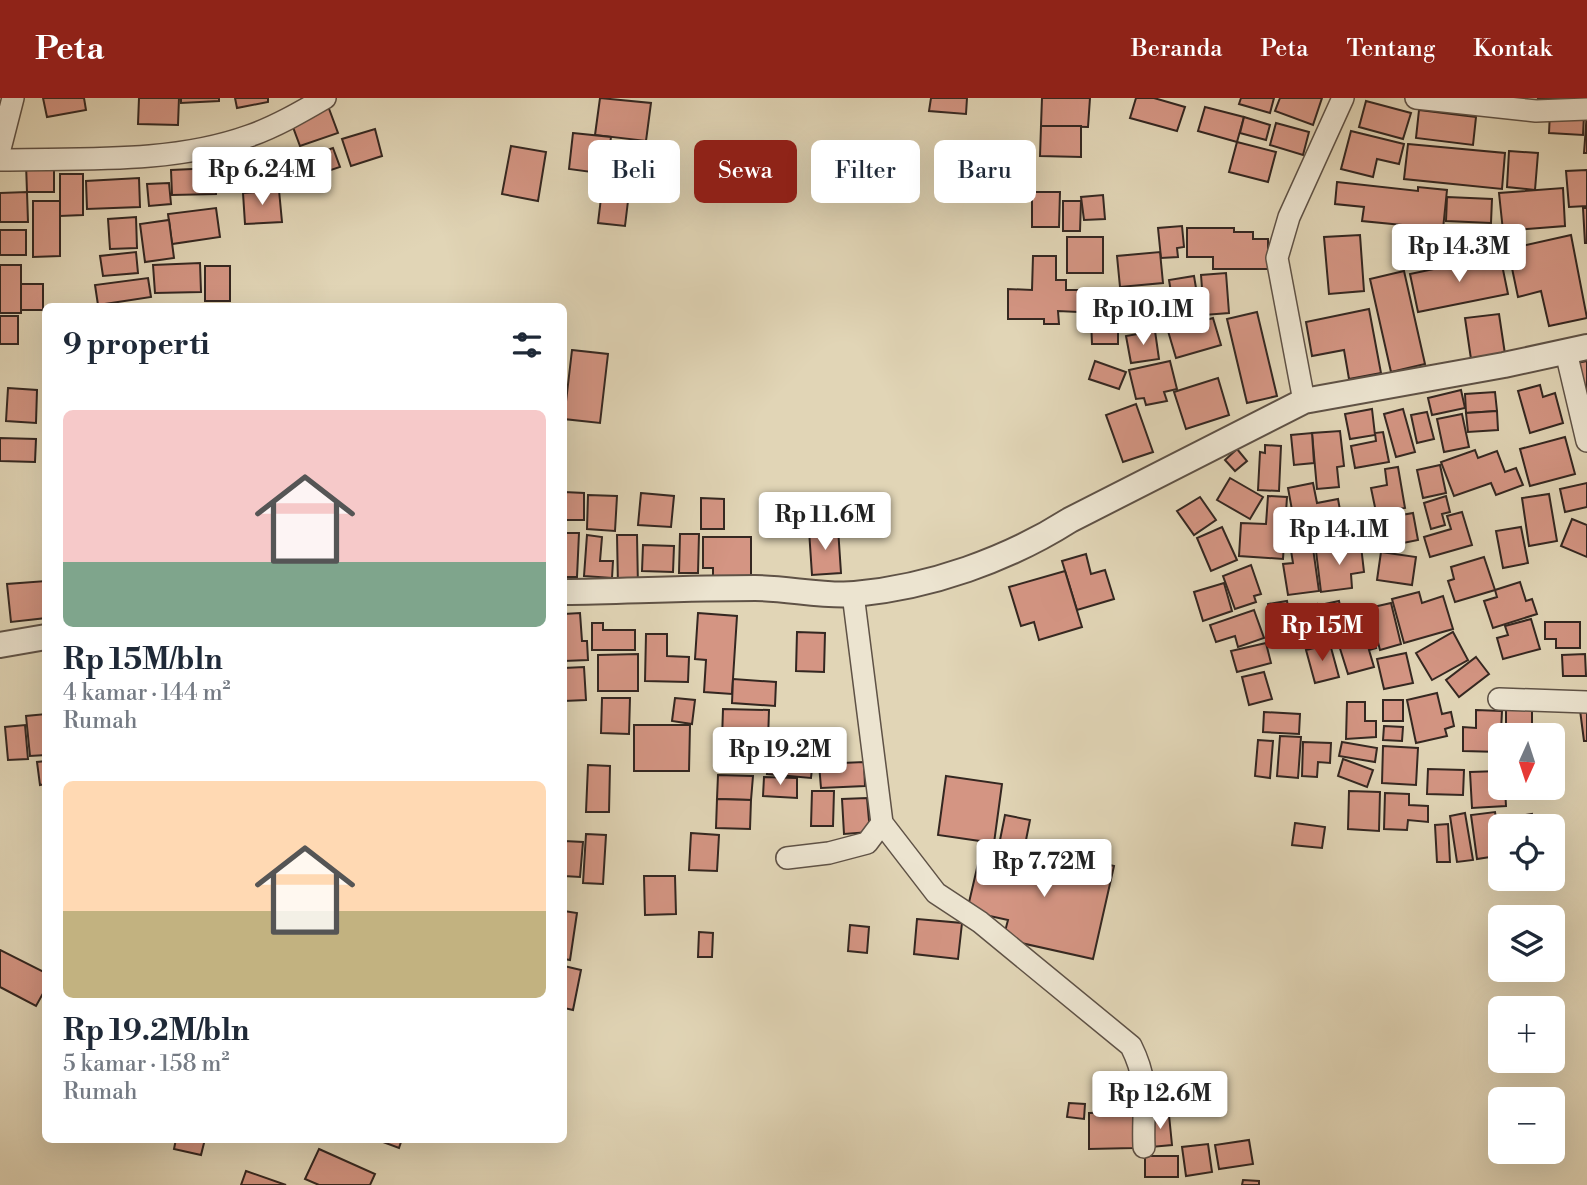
<!DOCTYPE html>
<html lang="id">
<head>
<meta charset="utf-8">
<style>
	:root { --surface:#fff; --page:#f2f2f3; --text:#1f2937; --muted:#747a83; --accent:#8f2418 }
	body { margin:0; font-family:"Libre Bodoni",serif; background:var(--page); color:var(--text); height:100vh; display:flex; flex-direction:column; font-size:26px; white-space:nowrap }
	* { box-sizing:border-box; margin:0 }
	p { font-size:23px; color:var(--muted) }
	.icon { flex:none; width:38px; height:38px; fill:none; stroke:currentColor; stroke-width:2; stroke-linecap:round; stroke-linejoin:round }
	.map { position:relative; flex:1; overflow:hidden }
	.details { position:absolute; left:42px; top:205px; width:525px; height:840px; display:flex; flex-direction:column; background:var(--surface); border-radius:10px; box-shadow:0 7px 28px #0002 }
	.details>* { flex:none }
	.banner { position:absolute; left:588px; top:42px; width:665px; height:63px; display:flex; gap:14px }
	.needle { width:46px; rotate:183deg }
	.buttons { position:absolute; left:1488px; top:625px; display:grid; gap:14px }
	.buttons a { display:grid; place-items:center; width:77px; height:77px; border-radius:10px; background:var(--surface); box-shadow:0 7px 28px #0002; font-size:35px }
	.price { position:absolute; translate:-50% -60px; padding:0 16px; border-radius:7px; background:#fff; color:#222; font-size:23px; line-height:46px; filter:drop-shadow(0 2px 4px #0008) }
	.price::after { content:''; position:absolute; left:50%; top:42px; width:21px; height:16px; margin-left:-10px; background:inherit; clip-path:polygon(0 0,100% 0,50% 100%) }
	.price.selected { background:var(--accent); color:#fff }
	ul { padding:0; list-style:none }
	li { display:grid; align-content:center; gap:14px; height:371px; padding:0 21px }
	li span { display:grid; place-items:center; height:217px; border-radius:10px; color:#555 }
	li>.icon { margin-inline-start:auto }
	span .icon { width:126px; height:126px; fill:#fffc; stroke-width:1 }
	li b { font-size:30px }
	h2 { display:flex; justify-content:space-between; align-items:center; height:84px; padding:0 21px; font-size:30px }
	.tag { padding:0 24px; border-radius:10px; background:var(--surface); box-shadow:0 7px 28px #0002; font-size:24px; line-height:63px }
	.tag.selected { background:var(--accent); color:#fff }
	header { display:flex; align-items:center; gap:42px; box-sizing:border-box; height:98px; padding:0 35px; background:var(--accent); color:#fff }
	header strong { font-size:33px }
	nav { display:flex; gap:38px; margin-inline-start:auto; font-size:24px }
	.map>svg:first-child { display:block }
	.building { fill:#d49583; stroke:#342721; stroke-width:2 }
	.lines { fill:none; stroke-linecap:round; stroke-linejoin:round }
	.minor-casing { stroke:#5f5246; stroke-width:24 }
	.tertiary-casing { stroke:#5f5246; stroke-width:28 }
	.minor { stroke:#ece4d0; stroke-width:21 }
	.tertiary { stroke:#ece4d0; stroke-width:24 }
</style>
</head>
<body>
<header>
<strong>Peta</strong>
<nav><a>Beranda</a><a>Peta</a><a>Tentang</a><a>Kontak</a></nav>
</header>
<div class="map">
<svg width="1587" height="1087" viewBox="0 0 1587 1087">
	<rect width="100%" height="100%" fill="#e1d5b6"/>
	<filter id="stains"><feTurbulence type="fractalNoise" baseFrequency=".00286" numOctaves="4"/><feColorMatrix values="0 0 0 0 .2 0 0 0 0 .09 0 0 0 0 .02 0 0 0 .5 -.17"/></filter>
	<radialGradient id="worn" r=".72"><stop offset=".6" stop-color="#630" stop-opacity="0"/><stop offset="1" stop-color="#630" stop-opacity=".3"/></radialGradient>
	<!-- building -->
	<g class="building">
		<path d="M43 0H84L86 12 47 19Z"/>
		<path d="M139 0H179L178 27 138 26Z"/>
		<path d="M181 0H219V3L181 5Z"/>
		<path d="M235 0H268V4L237 10Z"/>
		<path d="M600 0 651 5 646 43 595 37Z"/>
		<path d="M931 0H967L966 16 929 13Z"/>
		<path d="M1042 0H1090L1088 29 1041 28Z"/>
		<path d="M1136 0H1154L1185 9 1177 33 1130 20Z"/>
		<path d="M1241 0H1274L1270 15 1239 6Z"/>
		<path d="M1280 0H1322L1313 27 1275 13Z"/>
		<path d="M1538 0H1583V7L1537 6Z"/>
		<path d="M1366 3 1411 15 1403 41 1359 29Z"/>
		<path d="M328 8 338 35 300 48 290 21Z"/>
		<path d="M1205 9 1244 19 1237 44 1198 33Z"/>
		<path d="M1419 12 1476 19 1473 47 1416 40Z"/>
		<path d="M1550 14 1584 17 1583 37 1549 35Z"/>
		<path d="M1587 14V55H1584Z"/>
		<path d="M1244 19 1270 27 1266 42 1240 35Z"/>
		<path d="M1276 25 1309 34 1303 57 1270 47Z"/>
		<path d="M1041 28H1081V59L1040 58Z"/>
		<path d="M375 31 382 58 351 68 342 41Z"/>
		<path d="M1351 33 1404 46 1399 66 1377 61 1373 79 1341 71Z"/>
		<path d="M573 35 611 39 606 76 569 71Z"/>
		<path d="M1237 44 1276 54 1268 84 1229 74Z"/>
		<path d="M1408 46 1505 55 1502 91 1404 81Z"/>
		<path d="M511 48 546 54 538 103 502 96Z"/>
		<path d="M333 50 340 69 316 77 309 58Z"/>
		<path d="M1509 53 1538 55 1535 92 1507 89Z"/>
		<path d="M282 54 285 82 238 87 236 58Z"/>
		<path d="M26 66H54V94H27Z"/>
		<path d="M215 70 216 96 172 97 171 72Z"/>
		<path d="M1587 72V108L1569 109 1566 73Z"/>
		<path d="M604 75 631 78 625 128 598 125Z"/>
		<path d="M60 76H83V117L60 118Z"/>
		<path d="M139 80 140 109 87 111 86 83Z"/>
		<path d="M1337 84 1418 93V89L1447 92 1443 131 1362 123 1364 109 1335 106Z"/>
		<path d="M169 85 171 106 149 108 147 86Z"/>
		<path d="M1563 90 1565 128 1503 133 1499 95Z"/>
		<path d="M279 92 282 124 245 126 243 95Z"/>
		<path d="M27 94 28 124H0V95Z"/>
		<path d="M1032 94H1060L1059 129H1032Z"/>
		<path d="M1103 97 1105 121 1084 122 1081 99Z"/>
		<path d="M1447 99 1492 101 1491 125 1446 123Z"/>
		<path d="M33 103H60V158L33 159Z"/>
		<path d="M1063 103H1081L1080 133H1063Z"/>
		<path d="M216 110 220 139 172 146 168 116Z"/>
		<path d="M1583 110H1587V145H1585Z"/>
		<path d="M136 119 137 150 110 151 108 121Z"/>
		<path d="M169 122 174 160 145 164 140 126Z"/>
		<path d="M1182 128 1184 149 1177 150 1178 159 1161 160 1158 130Z"/>
		<path d="M1187 130H1234V134H1253V141H1268V171H1213V159H1187Z"/>
		<rect x="0" y="132" width="26" height="25"/>
		<path d="M1360 137 1364 193 1329 196 1324 139Z"/>
		<path d="M1571 137 1587 220 1549 228 1541 193 1518 199 1508 151Z"/>
		<rect x="1067" y="139" width="36" height="36"/>
		<path d="M136 154 138 175 103 178 100 158Z"/>
		<path d="M1160 154 1163 185 1120 189 1117 158Z"/>
		<path d="M1500 157 1508 196 1418 214 1410 176Z"/>
		<path d="M1033 158H1056V182H1066V192H1079L1078 214 1058 213 1059 226H1044V221H1008V191L1032 192Z"/>
		<path d="M200 165 201 194 155 195 153 167Z"/>
		<rect x="0" y="167" width="21" height="48"/>
		<rect x="205" y="168" width="25" height="35"/>
		<path d="M1404 173 1425 266 1391 274 1370 181Z"/>
		<path d="M1226 175 1229 215 1204 217 1201 177Z"/>
		<path d="M1194 178 1201 220 1176 225 1169 182Z"/>
		<path d="M148 180 151 199 98 207 95 187Z"/>
		<rect x="21" y="186" width="22" height="26"/>
		<path d="M1092 196 1119 197V218L1092 217Z"/>
		<path d="M1167 196 1171 229 1126 233 1123 200Z"/>
		<path d="M1369 211 1381 275 1349 281 1344 252 1312 258 1306 224Z"/>
		<path d="M1257 214 1277 298 1247 305 1227 221Z"/>
		<path d="M1499 216 1505 256 1471 261 1465 220Z"/>
		<rect x="0" y="218" width="18" height="28"/>
		<path d="M1118 220V246H1092L1091 221Z"/>
		<path d="M1213 220 1221 247 1176 260 1168 233Z"/>
		<path d="M1155 233 1159 261 1131 265 1126 238Z"/>
		<path d="M572 252 608 256 600 325 564 321Z"/>
		<path d="M1095 263 1126 274 1119 291 1089 281Z"/>
		<path d="M1170 263 1177 291 1164 294 1167 303 1146 307 1144 300 1136 301 1129 272Z"/>
		<path d="M1587 263V317L1577 265Z"/>
		<path d="M1218 280 1229 317 1186 331 1174 294Z"/>
		<path d="M1540 287 1543 299 1555 295 1563 325 1530 335 1518 293Z"/>
		<path d="M8 290 37 292 36 325 6 323Z"/>
		<path d="M1461 292 1465 310 1432 317 1428 300Z"/>
		<path d="M1495 294 1497 313 1466 315 1465 296Z"/>
		<path d="M1136 306 1153 354 1123 364 1106 317Z"/>
		<path d="M1372 311 1375 337 1350 341 1345 316Z"/>
		<path d="M1403 311 1415 354 1396 359 1384 316Z"/>
		<path d="M1497 313 1498 332 1468 334 1466 315Z"/>
		<path d="M1427 314 1434 341 1417 345 1411 317Z"/>
		<path d="M1462 316 1469 349 1444 354 1437 321Z"/>
		<path d="M1340 333 1344 368 1337 369 1339 389 1317 391 1312 335Z"/>
		<path d="M1383 334 1389 364 1355 370 1351 348 1376 343 1375 335Z"/>
		<path d="M1312 335 1314 365 1294 367 1291 337Z"/>
		<path d="M1565 339 1575 376 1530 388 1520 351Z"/>
		<path d="M0 340 36 341 35 364 0 363Z"/>
		<path d="M1265 347 1281 348 1279 393 1258 392 1260 354 1265 355Z"/>
		<path d="M1237 351 1247 363 1235 373 1225 362Z"/>
		<path d="M1475 352 1478 360 1497 353 1505 374 1516 370 1523 387 1496 397 1491 385 1454 398 1441 364Z"/>
		<path d="M1440 367 1446 395 1423 400 1417 372Z"/>
		<path d="M1398 369 1405 410 1376 414 1371 390 1387 387 1385 371Z"/>
		<path d="M1230 380 1263 399 1250 421 1217 402Z"/>
		<path d="M1313 385 1317 405 1338 401 1342 423 1307 429 1305 421 1294 423 1288 390Z"/>
		<path d="M1587 385V409L1565 414 1560 391Z"/>
		<path d="M564 394 584 395V422H564Z"/>
		<path d="M641 395 674 398 671 429 638 427Z"/>
		<path d="M1549 396 1557 443 1529 448 1522 400Z"/>
		<path d="M588 397 617 398 615 433 587 431Z"/>
		<path d="M1268 398 1287 399 1283 461 1239 458 1241 425 1266 426Z"/>
		<path d="M1446 398 1450 414 1442 416 1445 427 1431 431 1424 405Z"/>
		<path d="M1200 399 1216 422 1194 437 1177 413Z"/>
		<path d="M701 400 724 401V431H701Z"/>
		<path d="M1462 414 1472 447 1430 459 1424 439 1451 431 1447 418Z"/>
		<path d="M1413 415 1418 442 1373 451 1368 423Z"/>
		<path d="M1572 421 1587 427V459L1561 448Z"/>
		<path d="M1222 429 1237 462 1211 473 1197 440Z"/>
		<path d="M1521 429 1528 465 1503 470 1496 433Z"/>
		<path d="M838 430 841 475 812 477 809 432Z"/>
		<path d="M564 435H579L577 479H564Z"/>
		<path d="M680 436H699L698 475H679Z"/>
		<path d="M587 437 602 439 600 463H613L612 480 584 478Z"/>
		<path d="M617 437H637L638 489H618Z"/>
		<path d="M703 439H751V478H742V485H713V470H703Z"/>
		<path d="M1312 443 1319 493 1288 497 1283 466 1293 465 1290 446Z"/>
		<path d="M643 447 674 448 673 474 642 473Z"/>
		<path d="M1361 448 1364 474 1351 476 1352 490 1321 494 1316 453Z"/>
		<path d="M1381 454 1416 459 1412 487 1377 482Z"/>
		<path d="M1086 456 1091 476 1105 472 1114 501 1077 512 1062 463Z"/>
		<path d="M1484 459 1495 492 1455 504 1448 483 1454 481 1451 469Z"/>
		<path d="M1251 467 1261 496 1254 498 1256 504 1235 511 1223 478Z"/>
		<path d="M1065 473 1082 529 1039 542 1034 524 1021 528 1009 489Z"/>
		<path d="M46 483V520L11 524 7 486Z"/>
		<path d="M1520 484 1526 503 1532 501 1537 516 1493 530 1484 503 1497 499 1495 492Z"/>
		<path d="M1224 485 1232 513 1203 523 1194 494Z"/>
		<path d="M1419 494 1422 505 1443 498 1453 531 1404 545 1392 501Z"/>
		<path d="M1287 503 1294 543 1274 546 1268 506Z"/>
		<path d="M1339 503 1346 535 1328 540 1320 507Z"/>
		<path d="M1391 505 1401 546 1380 552 1369 510Z"/>
		<path d="M1317 506 1325 542 1301 547 1293 511Z"/>
		<path d="M1254 512 1264 540 1238 549 1235 538 1216 544 1210 527Z"/>
		<path d="M580 515 582 543H587L588 562 564 563V516Z"/>
		<path d="M698 515 737 518 732 596 704 594 706 562 695 561Z"/>
		<path d="M1531 521 1540 551 1503 561 1497 540 1508 537 1505 528Z"/>
		<path d="M1545 524H1580V550H1556V541H1545Z"/>
		<path d="M592 525H603V532H635V552H592Z"/>
		<path d="M1368 526 1376 550 1369 552 1374 569 1348 576 1337 541 1355 535 1354 530Z"/>
		<path d="M797 534 825 535 824 574 796 573Z"/>
		<path d="M1453 534 1468 562 1432 582 1416 555Z"/>
		<path d="M646 536H667V558L689 559 688 584 645 583Z"/>
		<path d="M1266 545 1271 565 1237 574 1231 553Z"/>
		<path d="M1330 546 1339 579 1315 585 1306 552Z"/>
		<path d="M1406 555 1413 585 1384 591 1377 561Z"/>
		<path d="M638 556V593H598V557Z"/>
		<path d="M1585 556 1586 578H1563L1562 557Z"/>
		<path d="M1476 559 1489 576 1459 599 1446 582Z"/>
		<path d="M584 569 586 602 564 603V570Z"/>
		<path d="M1264 574 1272 601 1249 607 1242 579Z"/>
		<path d="M733 581 776 584 775 608 732 605Z"/>
		<path d="M1437 595 1442 616 1451 614 1454 628 1445 631 1447 638 1416 645 1407 602Z"/>
		<path d="M602 600H630L629 636 601 635Z"/>
		<path d="M675 600 695 602 692 626 672 623Z"/>
		<rect x="1383" y="602" width="20" height="21"/>
		<path d="M1347 604H1365V623H1376V639L1346 641Z"/>
		<path d="M1506 607H1532V629H1560L1561 688H1552V637H1506Z"/>
		<path d="M723 611 769 612 768 643 722 642Z"/>
		<path d="M1587 611V643H1584L1580 612Z"/>
		<path d="M1476 612 1502 613 1500 654 1463 653V629L1476 630Z"/>
		<path d="M1264 614 1300 616 1299 636 1263 634Z"/>
		<path d="M46 616V657L30 658 26 618Z"/>
		<path d="M25 627 28 661 8 662 5 629Z"/>
		<path d="M634 627H690L689 673H634Z"/>
		<path d="M1384 628 1403 629 1402 643 1383 642Z"/>
		<path d="M1280 638 1301 639 1298 680 1277 678Z"/>
		<path d="M1258 642 1273 643 1270 680 1255 678Z"/>
		<path d="M1303 644 1331 645 1330 665 1318 664 1317 679 1302 678Z"/>
		<path d="M1342 644 1377 650 1375 664 1339 658Z"/>
		<path d="M838 647 840 661 815 664 814 649Z"/>
		<path d="M1383 648 1418 650 1416 687 1382 685Z"/>
		<path d="M787 650 814 652 811 680 767 676 769 657 787 659Z"/>
		<path d="M1343 661 1373 672 1367 689 1338 678Z"/>
		<path d="M46 663V686L40 687 37 664Z"/>
		<path d="M864 664 865 688 821 690 819 666Z"/>
		<path d="M588 667 610 668 609 714H586Z"/>
		<path d="M1428 671 1464 672 1463 697 1427 696Z"/>
		<path d="M1500 673V690H1505L1506 708 1472 710 1470 674Z"/>
		<path d="M718 677 753 678 751 702 717 701Z"/>
		<path d="M946 678 1002 686 994 745 938 737Z"/>
		<path d="M764 679 797 680V700L763 698Z"/>
		<path d="M812 693H834L833 728H811Z"/>
		<path d="M1349 693 1380 694 1379 733 1348 731Z"/>
		<path d="M1385 695 1409 696V707L1428 708V724L1408 722 1407 732 1384 731Z"/>
		<path d="M867 700 870 734 844 736 842 701Z"/>
		<path d="M717 701 751 702 750 731 716 730Z"/>
		<path d="M1495 714 1497 727 1508 726V728H1500V744H1495L1497 758 1477 761 1471 717Z"/>
		<path d="M1465 715 1473 762 1457 764 1450 718Z"/>
		<path d="M1532 716 1534 728H1515L1514 719Z"/>
		<path d="M1005 717 1030 722 1024 752 999 747Z"/>
		<path d="M1295 725 1325 729 1322 750 1292 747Z"/>
		<path d="M1448 726 1450 764H1437L1435 727Z"/>
		<path d="M691 735 719 737 717 773 689 772Z"/>
		<path d="M586 736 606 737 603 786 583 785Z"/>
		<path d="M564 743 583 744 580 779 564 778Z"/>
		<path d="M1028 747 1114 768 1093 861 1003 841 1008 822 967 813 981 753 1024 763Z"/>
		<path d="M644 778H675L676 816 645 817Z"/>
		<path d="M564 813 577 815 570 862 564 861Z"/>
		<path d="M917 821 962 825 958 861 914 856Z"/>
		<path d="M850 827 869 829 867 855 848 853Z"/>
		<path d="M699 834 713 835 712 859H698Z"/>
		<path d="M0 852 46 875V890L36 908 0 889Z"/>
		<path d="M564 868 581 872 573 912 564 910Z"/>
		<path d="M1069 1005 1085 1006 1084 1021 1067 1019Z"/>
		<path d="M1133 1014 1134 1050 1089 1051V1015Z"/>
		<path d="M1169 1017 1172 1047 1151 1049 1148 1019Z"/>
		<path d="M176 1041H205L201 1057 174 1051Z"/>
		<path d="M375 1041H402L399 1050Z"/>
		<path d="M1249 1042 1253 1066 1219 1071 1215 1047Z"/>
		<path d="M1208 1046 1212 1074 1186 1078 1182 1049Z"/>
		<path d="M319 1051 375 1076 370 1087H319L305 1081Z"/>
		<rect x="1145" y="1058" width="33" height="21"/>
		<path d="M246 1073 286 1087H241Z"/>
		<path d="M1243 1082 1259 1083V1087H1242Z"/>
	</g>
	<g class="lines">
		<!-- minor casing -->
		<g class="minor-casing">
			<g id="minor">
				<path d="M1416 0 1536 13 1587 11"/>
				<path d="M0 51 13 0"/>
				<path d="M0 62C81 60 171 66 249 38 275 29 301 14 325 0"/>
				<path d="M1566 254 1587 343"/>
				<path d="M1304 303 1277 160 1289 119 1343 0"/>
				<path d="M853 496 882 725 936 795 980 824 1131 948C1151 988 1142 1009 1144 1049"/>
				<path d="M1499 601 1587 604"/>
				<path d="M787 760 829 755 867 745 882 725"/>
			</g>
		</g>
		<!-- tertiary casing -->
		<g class="tertiary-casing">
			<g id="tertiary">
				<path d="M564 494C627 493 691 490 755 490 787 490 825 499 855 496 930 489 1007 462 1070 422L1304 303 1504 267 1587 249"/>
				<path d="M0 547 46 539"/>
			</g>
		</g>
		<!-- minor -->
		<use href="#minor" class="minor"/>
		<!-- tertiary -->
		<use href="#tertiary" class="tertiary"/>
	</g>
	<rect width="100%" height="100%" filter="url(#stains)"/>
	<rect width="100%" height="100%" fill="url(#worn)"/>
</svg>
<div class="buttons">
<a><svg class="needle" viewBox="-14 -14 28 28"><path d="M0-13l5 13h-10z" fill="#e53935"/><path d="M0 13l5-13h-10z" fill="#747a83"/></svg></a>
<a><svg class="icon" aria-label="locate" viewBox="0 0 24 24"><circle cx="12" cy="12" r="6"/><path d="M12 2v4M12 18v4M2 12h4M18 12h4"/></svg></a>
<a><svg class="icon" aria-label="layers" viewBox="0 0 24 24"><path d="M12 4l9 5-9 5-9-5zM3 14l9 5 9-5"/></svg></a>
<a>+</a>
<a>−</a>
</div>
<b class="price" style="left:262px;top:109px">Rp 6.24M</b>
<b class="price" style="left:1459px;top:186px">Rp 14.3M</b>
<b class="price" style="left:1143px;top:249px">Rp 10.1M</b>
<b class="price" style="left:825px;top:454px">Rp 11.6M</b>
<b class="price" style="left:1339px;top:469px">Rp 14.1M</b>
<b class="price selected" style="left:1322px;top:565px">Rp 15M</b>
<b class="price" style="left:780px;top:689px">Rp 19.2M</b>
<b class="price" style="left:1044px;top:801px">Rp 7.72M</b>
<b class="price" style="left:1160px;top:1033px">Rp 12.6M</b>
<div class="banner">
<a class="tag">Beli</a>
<a class="tag selected">Sewa</a>
<a class="tag">Filter</a>
<a class="tag">Baru</a>
</div>
<section class="details">
<h2>9 properti<svg class="icon" aria-label="filters" viewBox="0 0 24 24"><path d="M4 7h16M4 17h16"/><circle cx="9" cy="7" r="2"/><circle cx="15" cy="17" r="2"/></svg></h2>
<ul>
<li><span style="background:linear-gradient(#f6c9c9 70%,#7fa58c 0)"><svg class="icon" aria-label="home" viewBox="0 0 24 24"><path d="M3 11l9-7 9 7M6 9v11h12V9"/></svg></span><div><b>Rp 15M/bln</b><p>4 kamar · 144 m²</p><p>Rumah</p></div></li>
<li><span style="background:linear-gradient(#ffd9b3 60%,#c2b280 0)"><svg class="icon" aria-label="home" viewBox="0 0 24 24"><path d="M3 11l9-7 9 7M6 9v11h12V9"/></svg></span><div><b>Rp 19.2M/bln</b><p>5 kamar · 158 m²</p><p>Rumah</p></div></li>
</ul>
</section>
</div>
</body>
</html>
